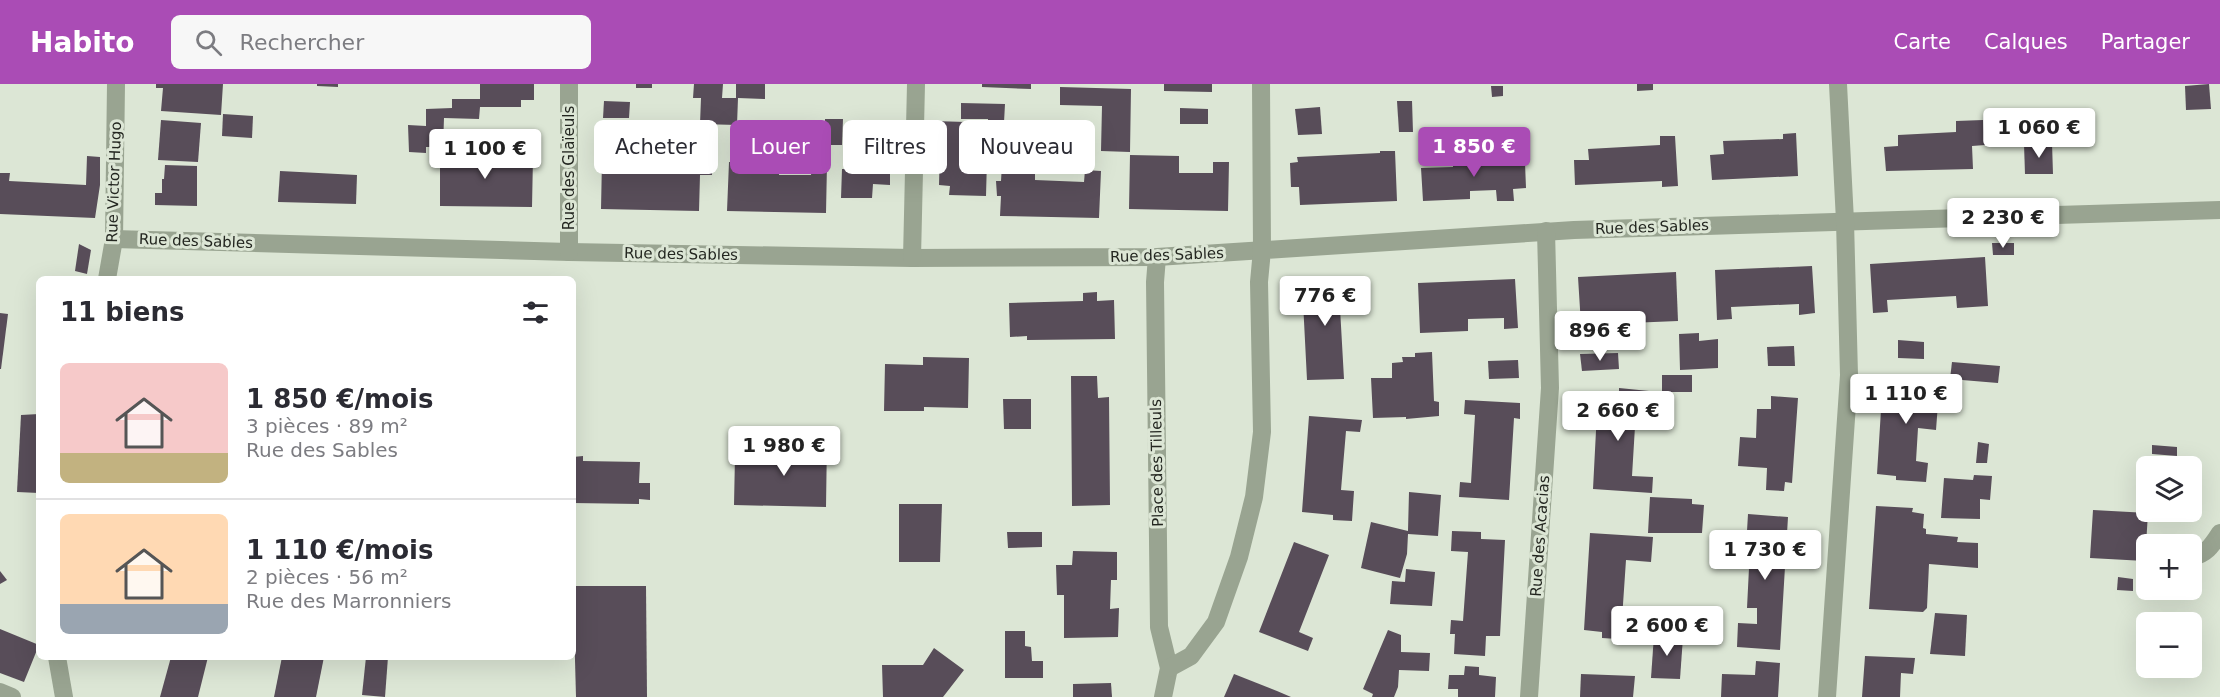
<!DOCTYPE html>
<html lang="fr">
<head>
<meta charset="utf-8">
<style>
	:root { --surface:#fff; --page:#f7f7f7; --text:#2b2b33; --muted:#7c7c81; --line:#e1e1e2; --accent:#aa4cb5 }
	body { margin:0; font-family:"DejaVu Sans",sans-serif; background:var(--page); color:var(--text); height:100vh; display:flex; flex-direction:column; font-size:22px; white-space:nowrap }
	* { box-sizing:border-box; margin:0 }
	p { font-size:20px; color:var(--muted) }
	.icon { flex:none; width:33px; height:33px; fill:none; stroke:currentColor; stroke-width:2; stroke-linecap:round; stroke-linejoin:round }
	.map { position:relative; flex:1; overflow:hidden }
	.panel { position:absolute; left:36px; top:192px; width:540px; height:384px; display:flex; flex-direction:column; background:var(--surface); border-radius:9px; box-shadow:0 6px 24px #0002 }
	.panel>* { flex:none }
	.hud { position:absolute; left:594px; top:36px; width:570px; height:54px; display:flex; gap:12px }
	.tools { position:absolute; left:2136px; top:372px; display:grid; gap:12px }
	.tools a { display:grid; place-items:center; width:66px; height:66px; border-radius:9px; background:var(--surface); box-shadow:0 6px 24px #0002; font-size:30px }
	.price { position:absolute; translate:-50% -51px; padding:0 14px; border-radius:6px; background:#fff; color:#222; font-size:20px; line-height:39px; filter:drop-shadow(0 2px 3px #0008) }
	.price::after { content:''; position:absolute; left:50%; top:36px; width:18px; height:14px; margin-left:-9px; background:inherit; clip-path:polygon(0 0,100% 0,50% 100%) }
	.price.active { background:var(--accent); color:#fff }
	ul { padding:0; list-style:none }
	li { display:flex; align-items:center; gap:18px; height:150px; padding:0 24px }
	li+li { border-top:2px solid var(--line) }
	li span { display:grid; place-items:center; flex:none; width:168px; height:120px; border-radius:9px; color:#555 }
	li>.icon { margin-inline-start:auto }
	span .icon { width:72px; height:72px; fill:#fffc; stroke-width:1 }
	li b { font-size:26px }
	h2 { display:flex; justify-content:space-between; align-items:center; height:72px; padding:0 24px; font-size:26px }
	.tag { padding:0 21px; border-radius:9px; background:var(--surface); box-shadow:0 6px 24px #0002; font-size:21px; line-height:54px }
	.tag.active { background:var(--accent); color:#fff }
	header { display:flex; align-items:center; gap:36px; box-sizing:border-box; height:84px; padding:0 30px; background:var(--accent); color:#fff }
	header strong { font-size:28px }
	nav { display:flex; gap:33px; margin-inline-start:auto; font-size:21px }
	.search { width:420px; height:54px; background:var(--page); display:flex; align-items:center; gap:15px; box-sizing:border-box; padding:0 21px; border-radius:9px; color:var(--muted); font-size:22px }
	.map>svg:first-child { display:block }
	.building { fill:#584d59 }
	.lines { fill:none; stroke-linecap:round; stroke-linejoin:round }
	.minor { stroke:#99a491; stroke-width:18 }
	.labels { text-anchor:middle; stroke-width:6; stroke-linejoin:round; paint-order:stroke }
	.street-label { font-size:15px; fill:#232620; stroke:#dce6d5 }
</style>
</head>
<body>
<header>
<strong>Habito</strong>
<div class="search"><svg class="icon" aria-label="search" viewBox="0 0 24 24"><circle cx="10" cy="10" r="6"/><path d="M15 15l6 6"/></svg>Rechercher</div>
<nav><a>Carte</a><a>Calques</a><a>Partager</a></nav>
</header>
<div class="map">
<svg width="2220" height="613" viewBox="0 0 2220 613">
	<rect width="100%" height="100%" fill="#dce6d5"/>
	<!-- building -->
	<g class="building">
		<path d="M156 0H223L221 31 161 27 163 4H156Z"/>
		<path d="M317 0H338V3L317 2Z"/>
		<path d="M480 0H534V16H521V23H480L479 35 444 34 443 63H426V69L409 68 408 41 426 42V25L452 24V15H480Z"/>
		<rect x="636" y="0" width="16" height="4"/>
		<path d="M694 0H723L722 14H736V0H765V15L738 14 737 41 700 40 701 14H693Z"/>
		<path d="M982 0H1031V5L982 3Z"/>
		<path d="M1164 0H1212V8L1164 7Z"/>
		<path d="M1637 0H1653V6L1637 7Z"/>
		<path d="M2209 0 2211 25 2186 26 2185 2Z"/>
		<path d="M1491 2H1503V12L1492 13Z"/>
		<path d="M1060 3 1131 5 1130 68 1101 67 1102 22 1060 21Z"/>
		<path d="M604 17 630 18 629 34H603Z"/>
		<path d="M1397 17H1412L1413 48H1399Z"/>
		<path d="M961 19 1005 20 1002 75H987L986 112 949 111 950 102 939 101 940 63 932 62 933 37 966 38 965 63 988 64V35H961Z"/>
		<path d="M1320 23 1322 50 1298 51 1295 25Z"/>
		<path d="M1180 24 1208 25V40H1180Z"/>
		<path d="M223 30 253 32 252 54 222 52Z"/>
		<path d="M825 35H843L842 61H825Z"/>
		<path d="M161 36 201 39 198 78 158 76Z"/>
		<path d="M1983 36 1985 61 1972 62 1973 85 1886 87 1884 63 1898 62V51L1956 48V37Z"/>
		<path d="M1796 49 1798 92 1712 96 1710 71 1724 70 1723 57 1783 55V50Z"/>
		<path d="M1660 52H1675L1678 102 1662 103V97L1575 101 1574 76H1589L1588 65 1660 61Z"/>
		<path d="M854 59 890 60V101L873 100 872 114H841L842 85H852Z"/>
		<path d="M2052 59 2053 90H2025L2024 60Z"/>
		<path d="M763 62 780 64 779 91H811L812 80H827L826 129 727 127 729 78 746 79V90H763Z"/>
		<path d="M440 67 490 68V74L533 73 532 123 440 122Z"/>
		<path d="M1380 67H1395L1397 117 1300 121 1299 103H1291L1290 79 1298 78 1297 73 1380 69Z"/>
		<path d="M1511 68V80L1525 79 1526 104 1513 105 1514 117H1497L1496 106 1470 107V115L1423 117 1421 84 1453 83V71Z"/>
		<path d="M1130 71 1179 72V89H1213V78H1229L1228 127 1129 125Z"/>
		<path d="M87 72 100 73V101L95 134 0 130V89H10L9 97 86 101Z"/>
		<path d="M701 72H713L712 91H700L699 127 601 125 602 76 630 77V88L685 89V78L701 79Z"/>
		<path d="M1002 80 1035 81V96L1084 98 1085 86 1101 87 1099 134 1000 132 1001 112H997L996 97H1001Z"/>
		<path d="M165 81 197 82V122L155 121V109H162V95H164Z"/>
		<path d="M280 87 357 91 356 120 278 118Z"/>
		<path d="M1992 159H2014V171H1993Z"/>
		<path d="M79 160 91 166 87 190 75 187Z"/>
		<path d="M1985 173 1988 222 1957 224 1956 212 1887 216 1888 228 1873 229 1870 180Z"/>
		<path d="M1812 182 1815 229 1799 231V220L1731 223 1732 235 1717 236 1715 186Z"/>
		<path d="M1676 188 1678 237 1581 241 1578 193Z"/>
		<path d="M1351 195 1353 223 1340 224 1344 295 1307 296 1302 198Z"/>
		<path d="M1515 195 1518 244 1504 245V234L1468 235V247L1420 249 1418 199Z"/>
		<path d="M1097 208V217L1114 216 1115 255 1027 256V252L1010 253 1009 219 1083 217V209Z"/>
		<path d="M0 229 8 230 1 285H0Z"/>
		<path d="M1699 249V257L1718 255V284L1680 286 1679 250Z"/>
		<path d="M1898 256 1924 258V275L1898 274Z"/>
		<path d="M1794 262 1795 282H1768L1767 263Z"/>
		<path d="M1432 268 1434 317 1439 318V332L1406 335V333L1373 334 1371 294H1392V279L1403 278 1402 273H1415V269Z"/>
		<path d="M1618 269 1619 285 1582 287 1580 270Z"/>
		<path d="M923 273 969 274 968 324 924 323V327H884L885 280 923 281Z"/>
		<path d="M1518 276 1519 294 1489 295 1488 277Z"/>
		<path d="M1952 278 2000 282 1998 299 1950 295Z"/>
		<rect x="1662" y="291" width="30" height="17"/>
		<path d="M1916 291 1940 293 1936 346 1918 344 1916 377 1928 379 1926 398 1896 396V392L1877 390 1883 294 1915 296Z"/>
		<path d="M1071 292H1097L1098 314 1109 313 1110 421 1072 422Z"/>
		<path d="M1619 304 1649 307 1647 326H1636L1632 392 1653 393 1652 409 1593 405 1598 308 1619 309Z"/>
		<path d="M1771 312 1798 314 1792 399 1785 398 1784 407 1766 406 1767 384 1738 382 1740 353 1756 354 1757 325H1771Z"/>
		<path d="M1003 315H1031V345H1004Z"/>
		<path d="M1465 316 1520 319V335L1514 334 1509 416 1459 413 1460 398 1471 399 1475 331 1464 330Z"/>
		<path d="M39 330V409L17 408 21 331Z"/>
		<path d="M1309 332 1362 336 1360 348 1346 347 1341 406 1354 407 1352 437 1333 436V431L1302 428Z"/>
		<path d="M794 354 827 355 826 423 734 421 735 372H793Z"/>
		<path d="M1978 358 1989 360 1987 379H1976Z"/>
		<path d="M2152 361 2177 363V372L2152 370Z"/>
		<path d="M583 372V377L640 378 639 399H650V416L639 415V420L573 419V373Z"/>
		<path d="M1974 391 1992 392 1990 416 1980 415V435L1941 434 1944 394 1973 396Z"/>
		<path d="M1409 408 1441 411 1438 452 1408 450 1407 470 1400 494 1361 484 1371 438 1408 447Z"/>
		<path d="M1650 413 1692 415V420L1704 421 1702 449H1648Z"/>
		<path d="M899 420H942L940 478H899Z"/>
		<path d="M1876 422 1913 424 1912 428 1924 430 1923 444 1926 445V450L1958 453 1957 458 1978 459V484L1929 480 1927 524 1923 528 1869 525Z"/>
		<path d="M2093 426 2148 429 2145 477 2090 474Z"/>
		<path d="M1748 430 1788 433 1780 566 1737 563 1738 539 1757 540V524H1747L1750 464H1746Z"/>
		<path d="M1452 447 1481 448V455L1505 456 1500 552H1486L1485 572 1454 570 1455 550H1450L1451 536 1463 537 1468 468 1451 467Z"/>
		<path d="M1007 448H1042V463L1008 464Z"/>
		<path d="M1590 449 1653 453 1651 478 1626 476 1622 535H1635L1633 556 1602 554V548L1584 546Z"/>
		<path d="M1294 458 1329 471 1299 548 1313 554 1308 567 1259 548Z"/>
		<path d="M1073 467 1117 468V496H1111L1110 525 1119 524 1118 553 1064 554V511H1057L1056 481H1072Z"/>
		<path d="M1406 485 1435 488 1432 522 1390 520 1392 497 1405 498Z"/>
		<path d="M0 487 7 496 0 500Z"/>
		<path d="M2118 493 2133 495V507L2117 506Z"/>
		<path d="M573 502H646L647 613H576Z"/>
		<path d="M1935 529 1967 531 1965 572 1930 570Z"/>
		<path d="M0 545 39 561 24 598 0 589Z"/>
		<path d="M1388 546 1401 551V568L1430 569 1429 587 1399 586 1398 603 1394 613H1372L1373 610 1363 605Z"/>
		<path d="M1005 547H1025V562L1031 563 1032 577H1043V594H1005Z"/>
		<path d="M1654 551 1683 553 1680 595 1651 594Z"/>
		<path d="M934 564 964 586 943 613H883L882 581H923Z"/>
		<path d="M1865 572 1915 574 1913 590 1901 589 1900 613H1862Z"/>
		<path d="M171 573H208L198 613H160Z"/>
		<path d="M282 573H324L316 613H274Z"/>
		<path d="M366 573H388L385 613 362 611Z"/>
		<path d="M1756 577 1780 579 1778 613H1721L1722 590 1755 591Z"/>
		<path d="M1465 582 1479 583V591L1496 593 1495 613H1458V605H1448L1449 591H1464Z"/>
		<path d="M1234 590 1277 607 1291 613H1224Z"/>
		<path d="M1581 590 1635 592 1633 613H1580Z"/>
		<path d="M1111 599 1112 613H1073V600Z"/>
	</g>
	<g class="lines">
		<!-- minor -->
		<g class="minor">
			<path d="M114 155 569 168 912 174 1157 173 1574 146 2220 126"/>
			<path d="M569 168V0"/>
			<path d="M1157 173 1155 198 1159 543 1169 584 1163 613"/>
			<path d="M912 174 916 0"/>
			<path d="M107 195 114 155 116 0"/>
			<path d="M2192 473C2207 470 2212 461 2220 449"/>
			<path d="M57 573 64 613"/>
			<path d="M1169 584 1191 572 1216 538 1239 473 1254 413 1262 348 1259 198 1262 166 1261 0"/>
			<path d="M0 608 12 613"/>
			<path d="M1529 613 1550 304 1546 147"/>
			<path d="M1827 613 1849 291 1845 137 1838 0"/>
		</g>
	</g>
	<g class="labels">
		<!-- street labels -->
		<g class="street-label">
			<text transform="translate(569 84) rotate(-90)" y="5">Rue des Glaïeuls</text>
			<text transform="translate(114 98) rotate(-88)" y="5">Rue Victor Hugo</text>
			<text transform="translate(1652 143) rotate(-2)" y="5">Rue des Sables</text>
			<text transform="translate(196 157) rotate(2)" y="5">Rue des Sables</text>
			<text transform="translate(681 170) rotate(1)" y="5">Rue des Sables</text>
			<text transform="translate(1167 171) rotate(-2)" y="5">Rue des Sables</text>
			<text transform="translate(1157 379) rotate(-91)" y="5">Place des Tilleuls</text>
			<text transform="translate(1540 452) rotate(-86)" y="5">Rue des Acacias</text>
		</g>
	</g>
</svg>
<div class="tools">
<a><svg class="icon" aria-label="layers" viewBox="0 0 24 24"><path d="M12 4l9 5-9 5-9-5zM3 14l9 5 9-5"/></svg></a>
<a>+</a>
<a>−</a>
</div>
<b class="price" style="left:2039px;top:75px">1 060 €</b>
<b class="price active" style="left:1474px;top:94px">1 850 €</b>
<b class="price" style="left:485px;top:96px">1 100 €</b>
<b class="price" style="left:2003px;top:165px">2 230 €</b>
<b class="price" style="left:1325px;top:243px">776 €</b>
<b class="price" style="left:1600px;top:278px">896 €</b>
<b class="price" style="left:1906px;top:341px">1 110 €</b>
<b class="price" style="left:1618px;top:358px">2 660 €</b>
<b class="price" style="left:784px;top:393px">1 980 €</b>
<b class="price" style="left:1765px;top:497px">1 730 €</b>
<b class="price" style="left:1667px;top:573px">2 600 €</b>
<div class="hud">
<a class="tag">Acheter</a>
<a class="tag active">Louer</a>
<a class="tag">Filtres</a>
<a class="tag">Nouveau</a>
</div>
<section class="panel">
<h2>11 biens<svg class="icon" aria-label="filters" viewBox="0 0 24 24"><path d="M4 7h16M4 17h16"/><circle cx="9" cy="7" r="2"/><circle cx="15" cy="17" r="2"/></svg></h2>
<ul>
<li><span style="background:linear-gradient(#f6c9c9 75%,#c2b280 0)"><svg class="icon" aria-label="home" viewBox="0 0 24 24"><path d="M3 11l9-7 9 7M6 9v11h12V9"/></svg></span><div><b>1 850 €/mois</b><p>3 pièces · 89 m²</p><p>Rue des Sables</p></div></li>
<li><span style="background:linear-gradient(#ffd9b3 75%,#9aa5b1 0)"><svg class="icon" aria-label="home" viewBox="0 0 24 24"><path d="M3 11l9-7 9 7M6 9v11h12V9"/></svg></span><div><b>1 110 €/mois</b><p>2 pièces · 56 m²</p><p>Rue des Marronniers</p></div></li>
</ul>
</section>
</div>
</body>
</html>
